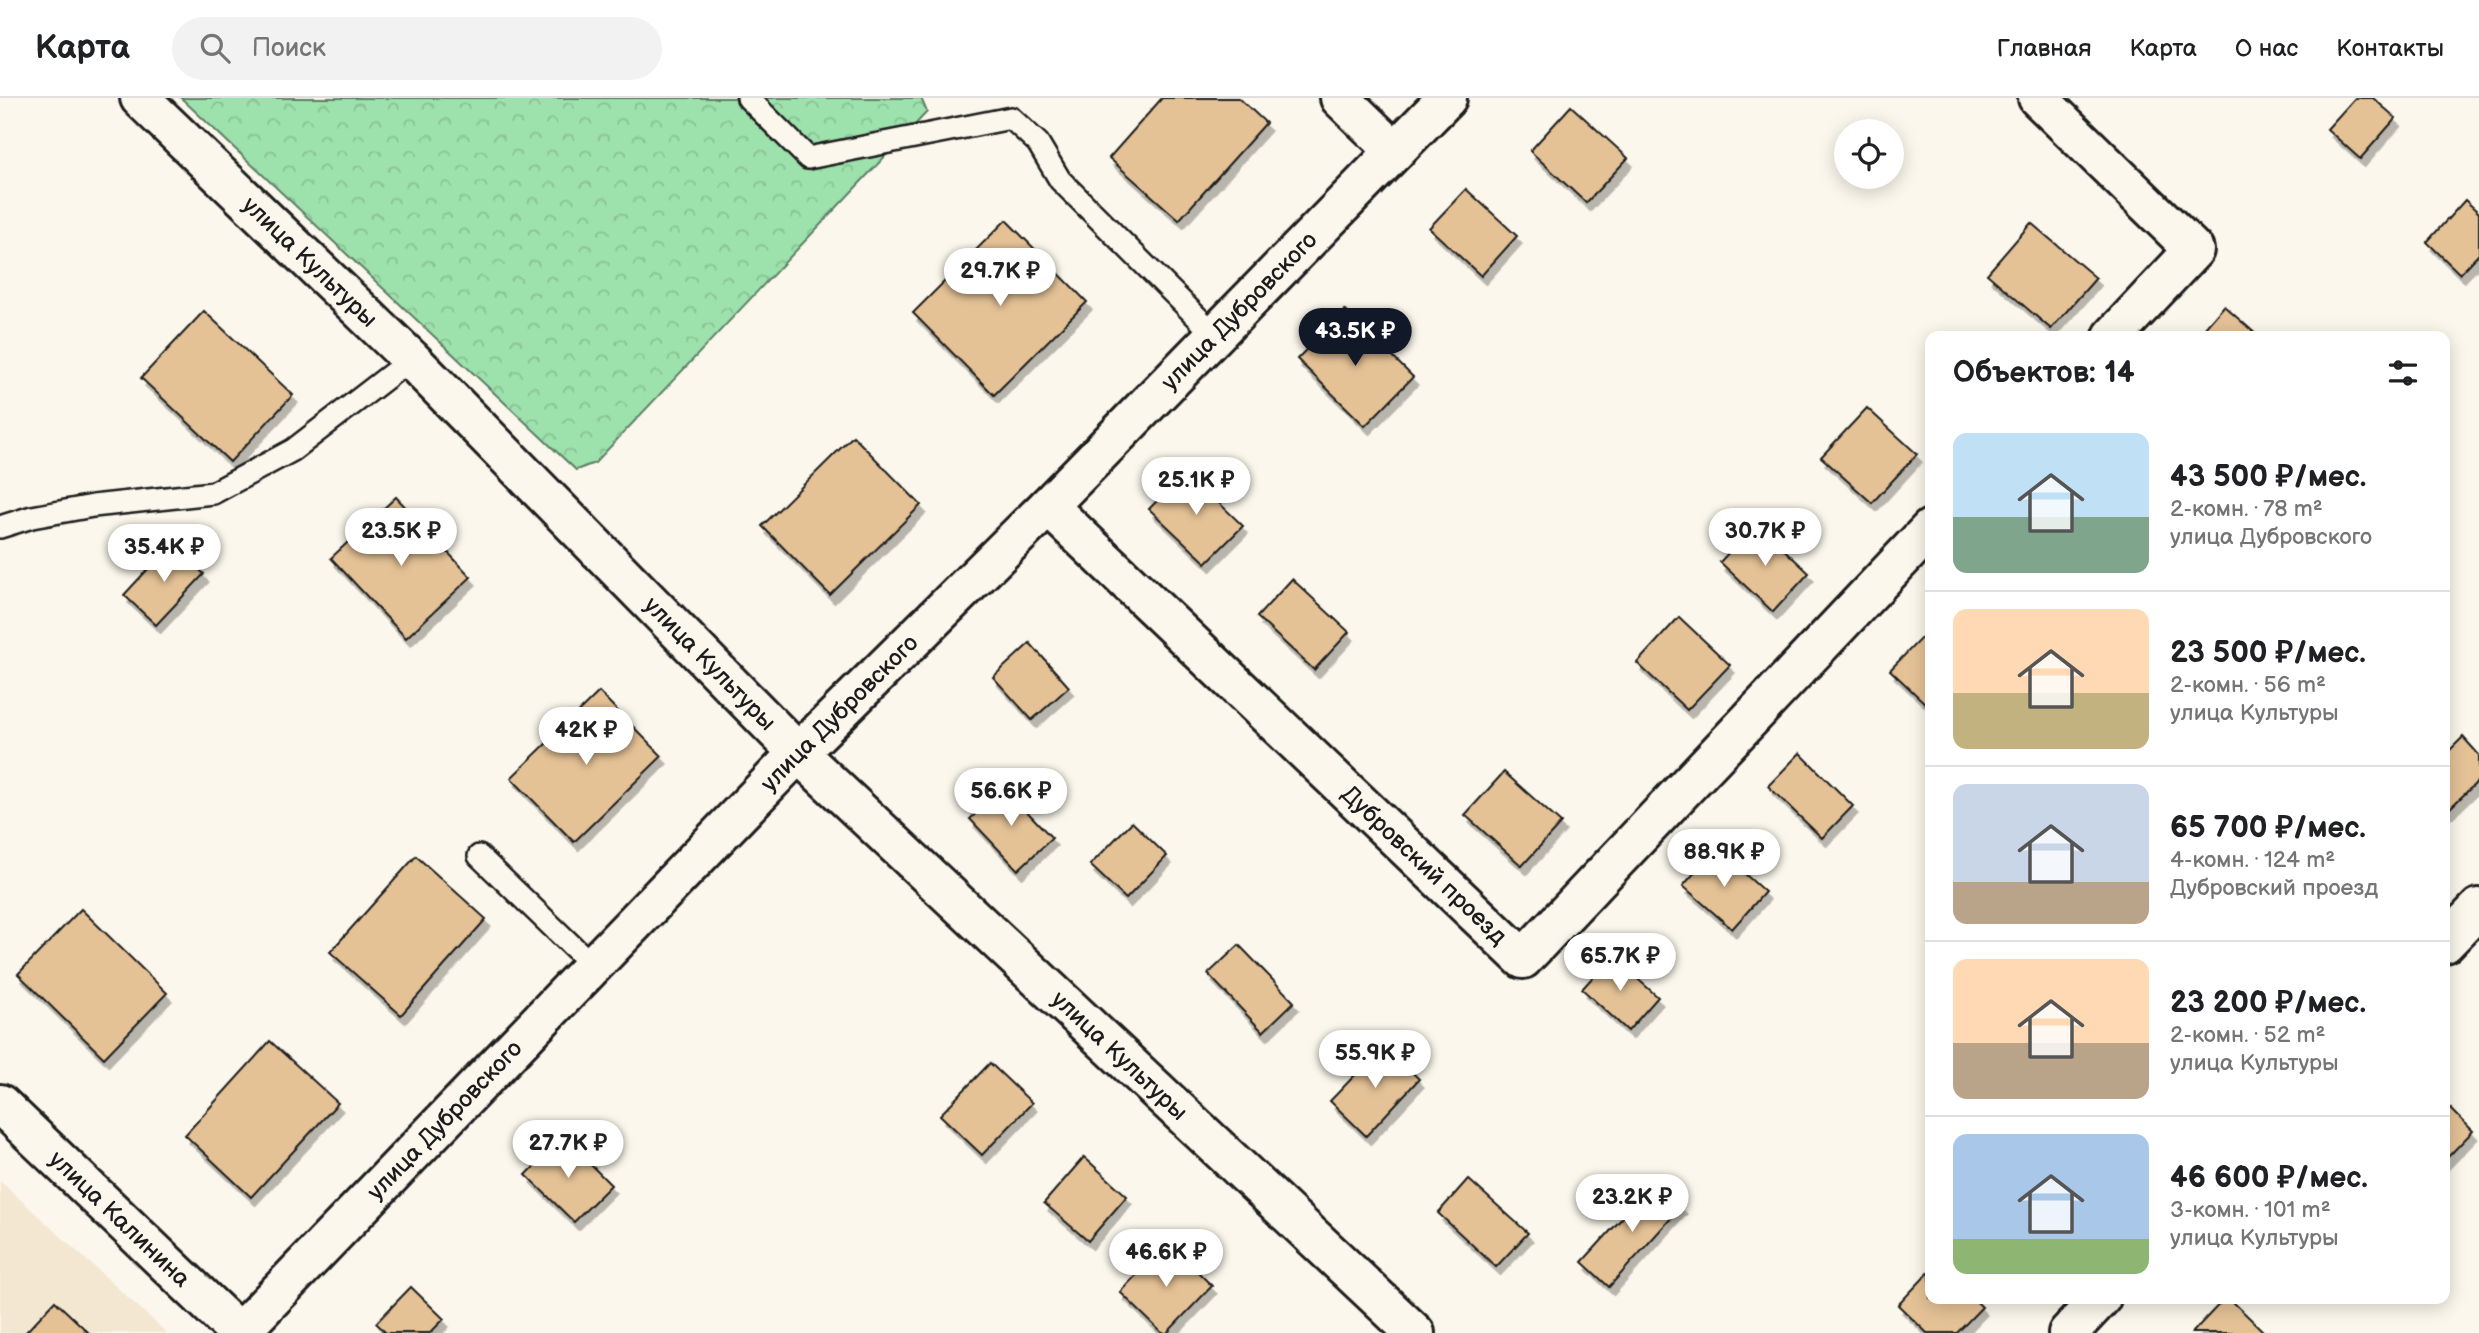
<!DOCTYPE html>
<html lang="ru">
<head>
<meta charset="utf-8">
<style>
	:root { --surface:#fff; --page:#f2f2f2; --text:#202124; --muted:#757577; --line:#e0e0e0; --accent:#111827 }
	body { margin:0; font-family:"Balsamiq Sans",sans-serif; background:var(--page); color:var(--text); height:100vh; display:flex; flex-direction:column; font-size:26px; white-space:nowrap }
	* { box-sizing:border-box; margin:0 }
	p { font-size:23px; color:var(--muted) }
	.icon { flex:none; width:38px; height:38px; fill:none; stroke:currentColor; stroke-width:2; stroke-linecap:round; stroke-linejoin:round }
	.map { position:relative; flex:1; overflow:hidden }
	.details { position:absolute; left:1925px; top:233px; width:525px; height:973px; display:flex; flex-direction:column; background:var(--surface); border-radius:14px; box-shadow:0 4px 18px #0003 }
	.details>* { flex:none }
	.controls { position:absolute; left:1834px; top:21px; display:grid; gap:14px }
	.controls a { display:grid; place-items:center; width:70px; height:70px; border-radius:50%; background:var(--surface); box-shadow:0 4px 18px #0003; font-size:35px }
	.price { position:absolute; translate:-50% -60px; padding:0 16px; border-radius:24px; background:#fff; color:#222; font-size:23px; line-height:46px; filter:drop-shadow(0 2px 4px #0008) }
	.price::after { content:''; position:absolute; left:50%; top:42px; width:21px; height:16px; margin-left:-10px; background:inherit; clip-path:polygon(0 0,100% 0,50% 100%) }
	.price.on { background:var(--accent); color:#fff }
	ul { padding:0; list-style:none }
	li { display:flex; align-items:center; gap:21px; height:175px; padding:0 28px }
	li+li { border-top:2px solid var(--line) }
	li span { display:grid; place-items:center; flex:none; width:196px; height:140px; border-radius:14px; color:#555 }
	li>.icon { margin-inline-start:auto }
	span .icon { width:84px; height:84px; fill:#fffc; stroke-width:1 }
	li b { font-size:30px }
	h2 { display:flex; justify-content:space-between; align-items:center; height:84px; padding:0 28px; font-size:30px }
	header { display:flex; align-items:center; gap:42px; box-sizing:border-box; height:98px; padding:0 35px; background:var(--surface); border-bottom:2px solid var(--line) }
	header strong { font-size:33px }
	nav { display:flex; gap:38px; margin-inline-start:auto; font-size:24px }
	.search { width:490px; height:63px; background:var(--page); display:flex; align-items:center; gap:18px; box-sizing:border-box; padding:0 24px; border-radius:38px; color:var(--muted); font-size:26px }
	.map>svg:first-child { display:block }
	.built { fill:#f4e7d2 }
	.forest { fill:url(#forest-crowns); stroke:#5c7e64; stroke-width:2 }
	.building { fill:#e5c296; stroke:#1c1c1c; stroke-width:2; filter:url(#shadow) }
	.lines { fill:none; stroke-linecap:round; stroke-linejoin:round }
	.lane-casing { stroke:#1c1c1c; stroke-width:26 }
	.street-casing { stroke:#1c1c1c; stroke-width:44 }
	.secondary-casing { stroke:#1c1c1c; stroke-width:44 }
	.lane { stroke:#fbf7ec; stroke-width:21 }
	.street { stroke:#fbf7ec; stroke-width:38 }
	.secondary { stroke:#fbf7ec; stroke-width:38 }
	.labels { text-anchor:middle; stroke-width:7; stroke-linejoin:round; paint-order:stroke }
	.street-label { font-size:24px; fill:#1c1c1c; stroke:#fbf7ec }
</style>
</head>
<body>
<header>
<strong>Карта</strong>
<div class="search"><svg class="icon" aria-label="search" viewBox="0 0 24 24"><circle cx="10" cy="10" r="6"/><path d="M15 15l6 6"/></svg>Поиск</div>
<nav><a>Главная</a><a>Карта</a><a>О нас</a><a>Контакты</a></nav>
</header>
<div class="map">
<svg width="2479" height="1235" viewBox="0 0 2479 1235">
	<defs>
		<pattern id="forest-crowns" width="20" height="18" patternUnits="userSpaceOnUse" patternTransform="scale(1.75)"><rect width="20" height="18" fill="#9de1ac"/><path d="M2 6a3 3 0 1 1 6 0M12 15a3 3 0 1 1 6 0" fill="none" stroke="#87c093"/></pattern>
		<filter id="shadow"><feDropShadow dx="4.5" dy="8" stdDeviation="0" flood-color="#0004"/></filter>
	</defs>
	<rect width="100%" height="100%" fill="#fbf7ec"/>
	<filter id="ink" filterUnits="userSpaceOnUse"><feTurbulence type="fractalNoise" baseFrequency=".0143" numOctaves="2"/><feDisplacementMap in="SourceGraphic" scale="14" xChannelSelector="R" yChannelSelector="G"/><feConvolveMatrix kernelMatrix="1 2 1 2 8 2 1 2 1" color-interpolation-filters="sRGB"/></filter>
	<g filter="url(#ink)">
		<!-- built -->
		<path class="built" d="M0 1083 167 1235H0Z"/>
		<!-- forest -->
		<path class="forest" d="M181 0H921L927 14 595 365 576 372Z"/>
		<!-- building -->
		<g class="building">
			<path d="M1162 0H1239L1266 25 1179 122 1109 60Z"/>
			<path d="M2355 0H2373L2396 20 2360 61 2327 31Z"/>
			<path d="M1571 8 1628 60 1586 105 1530 53Z"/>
			<path d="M1466 91 1517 138 1481 178 1429 130Z"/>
			<path d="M2465 102 2479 115V156L2460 176 2427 144Z"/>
			<path d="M1006 122 1087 204 994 297 913 215Z"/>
			<path d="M2031 125 2096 180 2051 231 1987 176Z"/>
			<path d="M2224 208 2258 238H2198Z"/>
			<path d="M1345 212 1413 279 1365 328 1297 261Z"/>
			<path d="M204 213 293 297 230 364 141 280Z"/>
			<path d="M1867 310 1917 356 1872 405 1821 359Z"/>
			<path d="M853 338 921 407 830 497 762 428Z"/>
			<path d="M1186 373 1243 428 1206 465 1149 411Z"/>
			<path d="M396 399 471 479 406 540 331 460Z"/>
			<path d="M1756 425 1809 475 1773 514 1720 464Z"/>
			<path d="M172 445 204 476 156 527 124 497Z"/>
			<path d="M1292 481 1349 534 1314 572 1257 519Z"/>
			<path d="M1679 519 1730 567 1687 612 1637 565Z"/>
			<path d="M1924 537 1930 542V610L1890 572Z"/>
			<path d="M1030 545 1069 589 1032 622 993 579Z"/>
			<path d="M599 594 662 658 574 744 511 680Z"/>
			<path d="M2463 639 2479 657V682L2448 712 2445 709V657Z"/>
			<path d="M1800 655 1853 708 1822 740 1768 688Z"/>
			<path d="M1504 674 1561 725 1522 768 1465 717Z"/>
			<path d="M1004 689 1052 740 1018 772 970 721Z"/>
			<path d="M1132 724 1167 758 1126 801 1090 767Z"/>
			<path d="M1716 750 1765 794 1732 831 1683 788Z"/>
			<path d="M416 758 486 821 401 917 330 854Z"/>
			<path d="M81 811 167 895 104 960 18 876Z"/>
			<path d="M1239 847 1294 904 1263 934 1208 876Z"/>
			<path d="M1612 858 1658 899 1628 933 1582 891Z"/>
			<path d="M270 943 338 1005 251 1099 185 1037Z"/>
			<path d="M1384 947 1419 981 1366 1038 1330 1003Z"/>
			<path d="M990 965 1032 1005 982 1057 940 1017Z"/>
			<path d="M2445 1005 2473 1033 2445 1062Z"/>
			<path d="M563 1039 611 1087 574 1124 526 1077Z"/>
			<path d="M1084 1059 1127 1098 1088 1143 1044 1105Z"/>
			<path d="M1468 1081 1528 1135 1496 1169 1438 1115Z"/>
			<path d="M1655 1084 1682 1108 1609 1189 1582 1164Z"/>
			<path d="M1168 1144 1212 1188 1167 1235H1162L1120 1194Z"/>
			<path d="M1930 1173V1200H1973L1982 1209 1957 1235H1927L1898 1207Z"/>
			<path d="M411 1189 444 1221 430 1235H386L376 1225Z"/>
			<path d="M2225 1200H2229L2265 1235H2192Z"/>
			<path d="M55 1203 89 1235H25Z"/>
		</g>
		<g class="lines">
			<!-- lane casing -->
			<g class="lane-casing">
				<g id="lane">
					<path d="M748 0 808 60 1011 20 1038 45 1060 82 1215 237"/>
					<path d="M0 429 32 419 93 408 213 395 293 352 411 261"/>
					<path d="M479 758 593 868"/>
				</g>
			</g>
			<!-- street casing -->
			<g class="street-casing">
				<g id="street">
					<path id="s1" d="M140 0 411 261 798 655 1415 1235"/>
					<path d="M1340 0 1395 53"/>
					<path d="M2038 0 2194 152 2113 238"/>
					<path id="s2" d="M1048 408 1523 861 1930 431"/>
					<path d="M2445 845 2479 810"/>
					<path id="s3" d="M0 1006 239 1235"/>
					<path d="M2068 1235 2101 1200"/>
				</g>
			</g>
			<!-- secondary casing -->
			<g class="secondary-casing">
				<g id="secondary">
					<path id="s4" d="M239 1235 798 655 1048 408 1447 0"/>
				</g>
			</g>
			<!-- lane -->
			<use href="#lane" class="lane"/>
			<!-- street -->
			<use href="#street" class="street"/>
			<!-- secondary -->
			<use href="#secondary" class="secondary"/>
		</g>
	</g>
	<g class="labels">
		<!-- street labels -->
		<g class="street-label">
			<text dy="8" stroke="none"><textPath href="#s1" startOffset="236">улица Культуры</textPath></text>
			<text dy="8" stroke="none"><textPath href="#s4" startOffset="1430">улица Дубровского</textPath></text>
			<text dy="8" stroke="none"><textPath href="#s1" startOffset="803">улица Культуры</textPath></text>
			<text dy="8" stroke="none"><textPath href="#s4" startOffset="863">улица Дубровского</textPath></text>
			<text dy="8" stroke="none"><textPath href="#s2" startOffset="520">Дубровский проезд</textPath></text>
			<text dy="8" stroke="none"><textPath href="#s1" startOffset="1370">улица Культуры</textPath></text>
			<text dy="8" stroke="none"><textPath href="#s4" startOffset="296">улица Дубровского</textPath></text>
			<text dy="8" stroke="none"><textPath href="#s3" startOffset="166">улица Калинина</textPath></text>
		</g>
	</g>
</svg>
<div class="controls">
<a><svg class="icon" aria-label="locate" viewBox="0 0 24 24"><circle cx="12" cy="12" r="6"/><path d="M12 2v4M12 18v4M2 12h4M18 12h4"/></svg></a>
</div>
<b class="price" style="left:1000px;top:210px">29.7K ₽</b>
<b class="price on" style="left:1355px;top:270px">43.5K ₽</b>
<b class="price" style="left:1196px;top:419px">25.1K ₽</b>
<b class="price" style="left:401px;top:470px">23.5K ₽</b>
<b class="price" style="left:1765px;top:470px">30.7K ₽</b>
<b class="price" style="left:164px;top:486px">35.4K ₽</b>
<b class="price" style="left:586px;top:669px">42K ₽</b>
<b class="price" style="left:1011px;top:730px">56.6K ₽</b>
<b class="price" style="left:1724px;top:791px">88.9K ₽</b>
<b class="price" style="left:1620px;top:895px">65.7K ₽</b>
<b class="price" style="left:1375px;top:992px">55.9K ₽</b>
<b class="price" style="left:568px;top:1082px">27.7K ₽</b>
<b class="price" style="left:1632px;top:1136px">23.2K ₽</b>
<b class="price" style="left:1166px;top:1191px">46.6K ₽</b>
<section class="details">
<h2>Объектов: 14<svg class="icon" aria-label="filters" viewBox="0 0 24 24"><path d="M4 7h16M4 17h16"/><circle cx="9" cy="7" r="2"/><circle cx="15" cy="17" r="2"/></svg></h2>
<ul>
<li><span style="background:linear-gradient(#bfe0f5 60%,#7fa58c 0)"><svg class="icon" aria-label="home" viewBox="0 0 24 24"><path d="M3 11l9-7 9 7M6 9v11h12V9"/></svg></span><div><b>43 500 ₽/мес.</b><p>2-комн. · 78 m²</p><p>улица Дубровского</p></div></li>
<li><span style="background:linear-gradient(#ffd9b3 60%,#c2b280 0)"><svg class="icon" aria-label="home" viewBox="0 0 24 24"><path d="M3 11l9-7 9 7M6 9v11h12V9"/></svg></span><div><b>23 500 ₽/мес.</b><p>2-комн. · 56 m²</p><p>улица Культуры</p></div></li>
<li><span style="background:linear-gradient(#c9d6e8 70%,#b9a48a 0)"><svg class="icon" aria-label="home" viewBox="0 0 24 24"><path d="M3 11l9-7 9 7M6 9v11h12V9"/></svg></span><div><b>65 700 ₽/мес.</b><p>4-комн. · 124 m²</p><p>Дубровский проезд</p></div></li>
<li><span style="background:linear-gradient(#ffd9b3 60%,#b9a48a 0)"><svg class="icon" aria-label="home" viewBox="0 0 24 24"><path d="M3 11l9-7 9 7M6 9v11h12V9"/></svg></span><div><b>23 200 ₽/мес.</b><p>2-комн. · 52 m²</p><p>улица Культуры</p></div></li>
<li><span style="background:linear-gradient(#a9c7e8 75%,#8fb573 0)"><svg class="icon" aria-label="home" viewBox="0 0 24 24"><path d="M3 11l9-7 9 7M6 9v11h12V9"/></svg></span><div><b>46 600 ₽/мес.</b><p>3-комн. · 101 m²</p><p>улица Культуры</p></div></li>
</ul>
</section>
</div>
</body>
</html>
